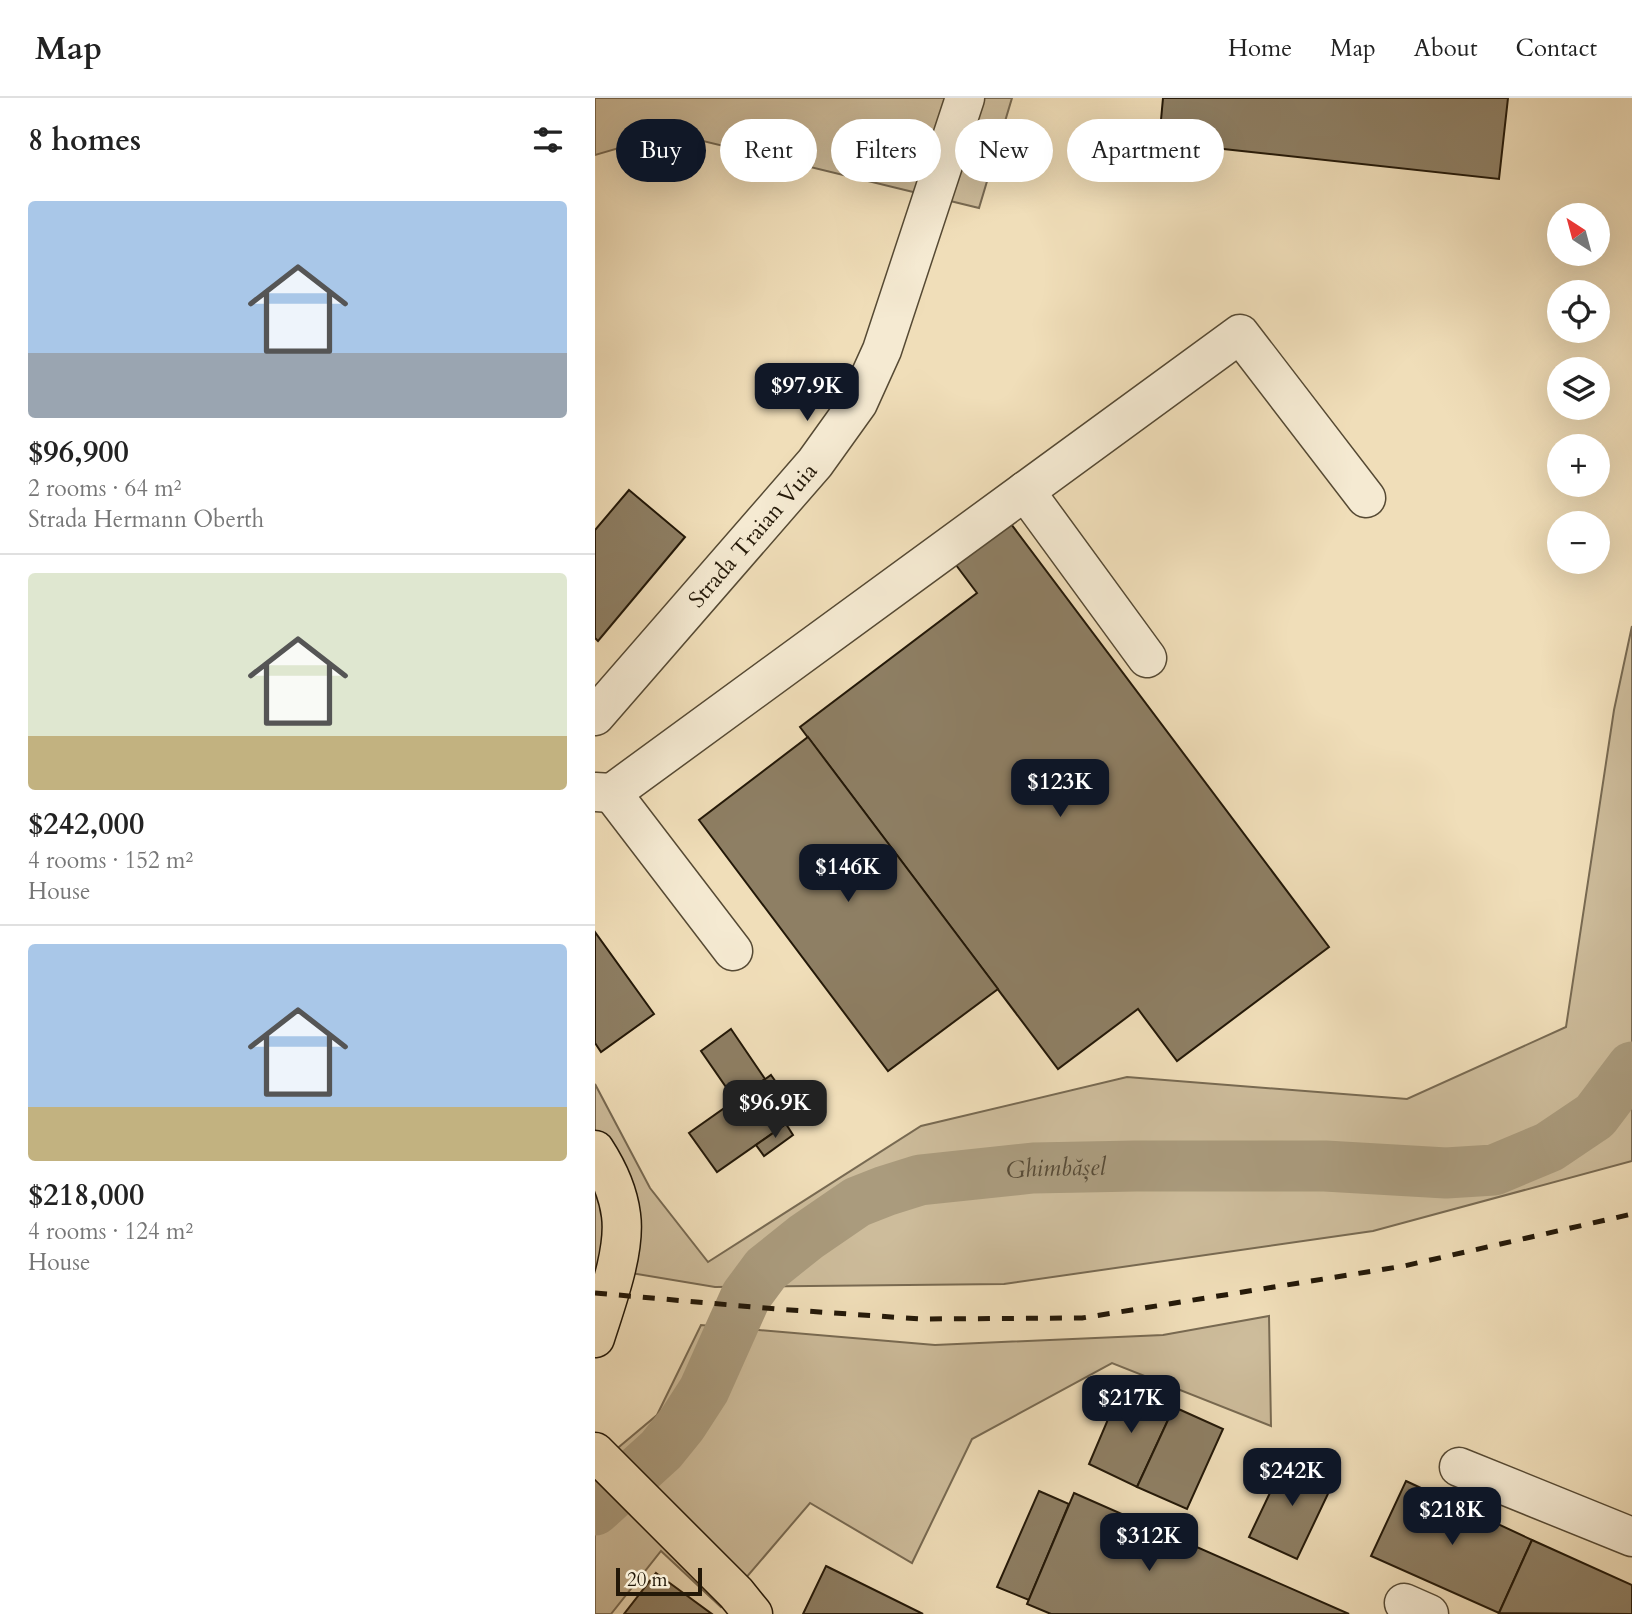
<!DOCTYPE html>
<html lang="en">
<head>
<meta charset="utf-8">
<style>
	:root { --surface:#fff; --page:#f2f2f2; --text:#222; --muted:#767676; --line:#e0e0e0; --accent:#111827 }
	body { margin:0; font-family:Cardo,serif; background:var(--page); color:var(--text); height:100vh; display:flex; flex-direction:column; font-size:26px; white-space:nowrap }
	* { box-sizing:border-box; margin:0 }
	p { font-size:23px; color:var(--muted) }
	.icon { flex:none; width:38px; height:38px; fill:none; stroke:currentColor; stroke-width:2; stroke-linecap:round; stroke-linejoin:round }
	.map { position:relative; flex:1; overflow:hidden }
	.drawer { display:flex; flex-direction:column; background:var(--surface); width:595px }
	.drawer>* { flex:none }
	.banner { position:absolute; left:21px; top:21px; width:665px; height:63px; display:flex; gap:14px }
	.needle { width:46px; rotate:324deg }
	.buttons { position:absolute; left:952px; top:105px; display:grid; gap:14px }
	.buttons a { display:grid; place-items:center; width:63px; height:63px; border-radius:50%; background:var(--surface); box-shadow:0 7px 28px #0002; font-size:35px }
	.scale { position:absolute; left:21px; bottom:18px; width:86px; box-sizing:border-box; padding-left:7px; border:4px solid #231808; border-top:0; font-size:19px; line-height:24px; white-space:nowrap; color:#231808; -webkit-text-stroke:5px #f5ead2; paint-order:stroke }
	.price { position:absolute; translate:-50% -60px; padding:0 16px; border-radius:14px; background:var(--accent); color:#fff; font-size:23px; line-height:46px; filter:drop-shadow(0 2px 4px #0008) }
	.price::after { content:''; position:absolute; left:50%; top:42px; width:21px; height:16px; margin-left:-10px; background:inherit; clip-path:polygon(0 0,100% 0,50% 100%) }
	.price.selected { background:#222; color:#fff }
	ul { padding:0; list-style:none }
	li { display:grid; align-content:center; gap:14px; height:371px; padding:0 28px }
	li+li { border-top:2px solid var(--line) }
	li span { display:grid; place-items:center; height:217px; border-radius:7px; color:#555 }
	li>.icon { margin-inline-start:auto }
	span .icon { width:126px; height:126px; fill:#fffc; stroke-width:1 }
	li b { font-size:30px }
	h2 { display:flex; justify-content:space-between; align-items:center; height:84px; padding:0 28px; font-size:30px }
	.tag { padding:0 24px; border-radius:32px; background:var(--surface); box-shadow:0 7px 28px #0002; font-size:24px; line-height:63px }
	.tag.selected { background:var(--accent); color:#fff }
	header { display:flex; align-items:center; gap:42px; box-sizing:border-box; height:98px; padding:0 35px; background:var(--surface); border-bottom:2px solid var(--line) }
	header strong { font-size:33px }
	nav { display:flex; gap:38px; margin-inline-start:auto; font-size:24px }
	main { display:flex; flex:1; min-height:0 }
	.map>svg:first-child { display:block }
	.green { fill:#cdbc9b; stroke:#786a52; stroke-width:2 }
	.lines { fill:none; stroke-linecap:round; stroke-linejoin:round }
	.river { stroke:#aa9b7d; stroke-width:51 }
	.building { fill:#8e7f64; stroke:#231808; stroke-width:2 }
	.minor-casing { stroke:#564a34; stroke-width:41 }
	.major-casing { stroke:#231808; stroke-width:41 }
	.minor { stroke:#f5ead2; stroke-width:38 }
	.major { stroke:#f0deb9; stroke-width:38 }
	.rail { stroke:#231808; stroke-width:5; stroke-dasharray:12 12; stroke-linecap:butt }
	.labels { text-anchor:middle; stroke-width:6; stroke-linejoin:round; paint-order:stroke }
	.street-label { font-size:23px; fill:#231808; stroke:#f5ead2 }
	.water-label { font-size:24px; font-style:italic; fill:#594c37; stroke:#f5ead2 }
</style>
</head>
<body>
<header>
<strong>Map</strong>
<nav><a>Home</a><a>Map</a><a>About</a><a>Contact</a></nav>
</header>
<main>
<section class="drawer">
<h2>8 homes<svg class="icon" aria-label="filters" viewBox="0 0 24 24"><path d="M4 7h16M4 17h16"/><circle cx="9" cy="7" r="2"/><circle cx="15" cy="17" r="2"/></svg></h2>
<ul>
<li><span style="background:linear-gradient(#a9c7e8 70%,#9aa5b1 0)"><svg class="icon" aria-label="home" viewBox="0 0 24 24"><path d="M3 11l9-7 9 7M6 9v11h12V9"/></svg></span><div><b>$96,900</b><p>2 rooms · 64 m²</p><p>Strada Hermann Oberth</p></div></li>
<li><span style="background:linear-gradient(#dfe7d0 75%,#c2b280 0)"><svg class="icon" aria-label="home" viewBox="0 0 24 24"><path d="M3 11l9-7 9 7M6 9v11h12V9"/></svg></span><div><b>$242,000</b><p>4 rooms · 152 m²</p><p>House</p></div></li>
<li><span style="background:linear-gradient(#a9c7e8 75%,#c2b280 0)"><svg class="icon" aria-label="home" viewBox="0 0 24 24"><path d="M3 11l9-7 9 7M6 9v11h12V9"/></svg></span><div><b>$218,000</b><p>4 rooms · 124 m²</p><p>House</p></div></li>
</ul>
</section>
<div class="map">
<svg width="1037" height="1516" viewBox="0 0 1037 1516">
	<rect width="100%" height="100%" fill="#f0deb9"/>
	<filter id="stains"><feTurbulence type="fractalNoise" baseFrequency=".00286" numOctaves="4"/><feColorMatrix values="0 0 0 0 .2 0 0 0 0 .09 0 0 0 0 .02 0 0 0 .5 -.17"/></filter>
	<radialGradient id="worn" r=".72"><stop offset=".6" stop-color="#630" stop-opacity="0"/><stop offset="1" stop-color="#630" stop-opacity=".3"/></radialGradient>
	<!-- green -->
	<g class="green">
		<path d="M0 0H417L384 110 75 35 0 57Z"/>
		<path d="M1037 528V1063L778 1133 409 1186 120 1189 0 1169V986L55 1090 113 1164 326 1028 532 979 812 1001 971 929 1019 612Z"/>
		<path d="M674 1218 676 1328 517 1265 377 1341 317 1465 215 1405 126 1509 66 1453 16 1516H0V1369L62 1317 106 1227 340 1247 568 1237Z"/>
	</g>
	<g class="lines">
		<!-- river -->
		<path class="river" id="s1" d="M0 1412 66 1352 87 1326 109 1292 151 1198 171 1171 211 1139 262 1104 290 1093 325 1082 438 1070 541 1068H730L851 1075 899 1072 954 1049 1000 1018 1037 969"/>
	</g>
	<!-- building -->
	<g class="building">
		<path d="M568 0H913L904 81 564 44Z"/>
		<path d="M34 392 90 439 3 543 0 540V432Z"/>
		<path d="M407 414 734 849 582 963 543 911 463 971 205 629 382 495 352 455Z"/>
		<path d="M213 639 403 891 293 973 104 722Z"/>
		<path d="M0 834 59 916 6 954 0 945Z"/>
		<path d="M136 931 170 981 140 1002 106 953Z"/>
		<path d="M176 977 204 1017 122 1074 94 1035Z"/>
		<path d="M191 1026 198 1037 169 1058 161 1047Z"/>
		<path d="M528 1286 579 1309 542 1389 494 1366Z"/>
		<path d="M579 1309 628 1331 592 1411 542 1389Z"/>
		<path d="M692 1359 740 1381 702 1461 654 1439Z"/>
		<path d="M811 1383 937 1442 904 1515 776 1458Z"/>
		<path d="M444 1393 474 1406 434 1502 402 1489Z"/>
		<path d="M479 1395 754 1516H456L432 1506Z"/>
		<path d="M937 1442 1037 1487V1516L904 1515Z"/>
		<path d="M231 1468 328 1516H208Z"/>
		<path d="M61 1475 117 1516H29Z"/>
	</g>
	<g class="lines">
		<!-- minor casing -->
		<g class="minor-casing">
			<g id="minor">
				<path d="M430 393 552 560"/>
				<path id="s2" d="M0 618 220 365 263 305 287 252 370 0"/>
				<path d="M0 694 17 695 645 236 771 400"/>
				<path d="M17 695 138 853"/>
				<path d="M864 1369 1037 1439"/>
				<path d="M809 1505 834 1516"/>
			</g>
		</g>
		<!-- major casing -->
		<g class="major-casing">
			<g id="major">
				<path d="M0 1052C13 1072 23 1093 26 1117 31 1153 11 1205 0 1240"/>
				<path d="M0 1354 141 1495 158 1516"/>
			</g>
		</g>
		<!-- minor -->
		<use href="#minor" class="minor"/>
		<!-- major -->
		<use href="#major" class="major"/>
		<!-- rail -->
		<path class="rail" d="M0 1195 181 1211 326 1221 487 1220 809 1168 1037 1116"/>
	</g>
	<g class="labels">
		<!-- street labels -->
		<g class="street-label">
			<text dy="8" stroke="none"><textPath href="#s2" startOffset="240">Strada Traian Vuia</textPath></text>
		</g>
		<!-- water labels -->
		<g class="water-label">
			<text dy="8" stroke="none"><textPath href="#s1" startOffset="616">Ghimbășel</textPath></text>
		</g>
	</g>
	<rect width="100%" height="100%" filter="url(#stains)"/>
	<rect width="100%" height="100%" fill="url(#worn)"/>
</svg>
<div class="buttons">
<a><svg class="needle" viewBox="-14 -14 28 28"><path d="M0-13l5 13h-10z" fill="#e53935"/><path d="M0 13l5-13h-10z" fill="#767676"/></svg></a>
<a><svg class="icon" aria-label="locate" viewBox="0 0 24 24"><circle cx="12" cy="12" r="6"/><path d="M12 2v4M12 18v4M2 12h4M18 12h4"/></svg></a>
<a><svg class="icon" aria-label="layers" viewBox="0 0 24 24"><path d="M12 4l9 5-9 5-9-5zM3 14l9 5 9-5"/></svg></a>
<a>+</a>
<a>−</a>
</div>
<div class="scale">20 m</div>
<b class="price" style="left:212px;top:325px">$97.9K</b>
<b class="price" style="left:465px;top:721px">$123K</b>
<b class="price" style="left:253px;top:806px">$146K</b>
<b class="price selected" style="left:180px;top:1042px">$96.9K</b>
<b class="price" style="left:536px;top:1337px">$217K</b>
<b class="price" style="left:697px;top:1410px">$242K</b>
<b class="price" style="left:857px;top:1449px">$218K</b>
<b class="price" style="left:554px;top:1475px">$312K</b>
<div class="banner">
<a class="tag selected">Buy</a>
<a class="tag">Rent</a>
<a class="tag">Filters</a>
<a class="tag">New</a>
<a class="tag">Apartment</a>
</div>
</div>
</main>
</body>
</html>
